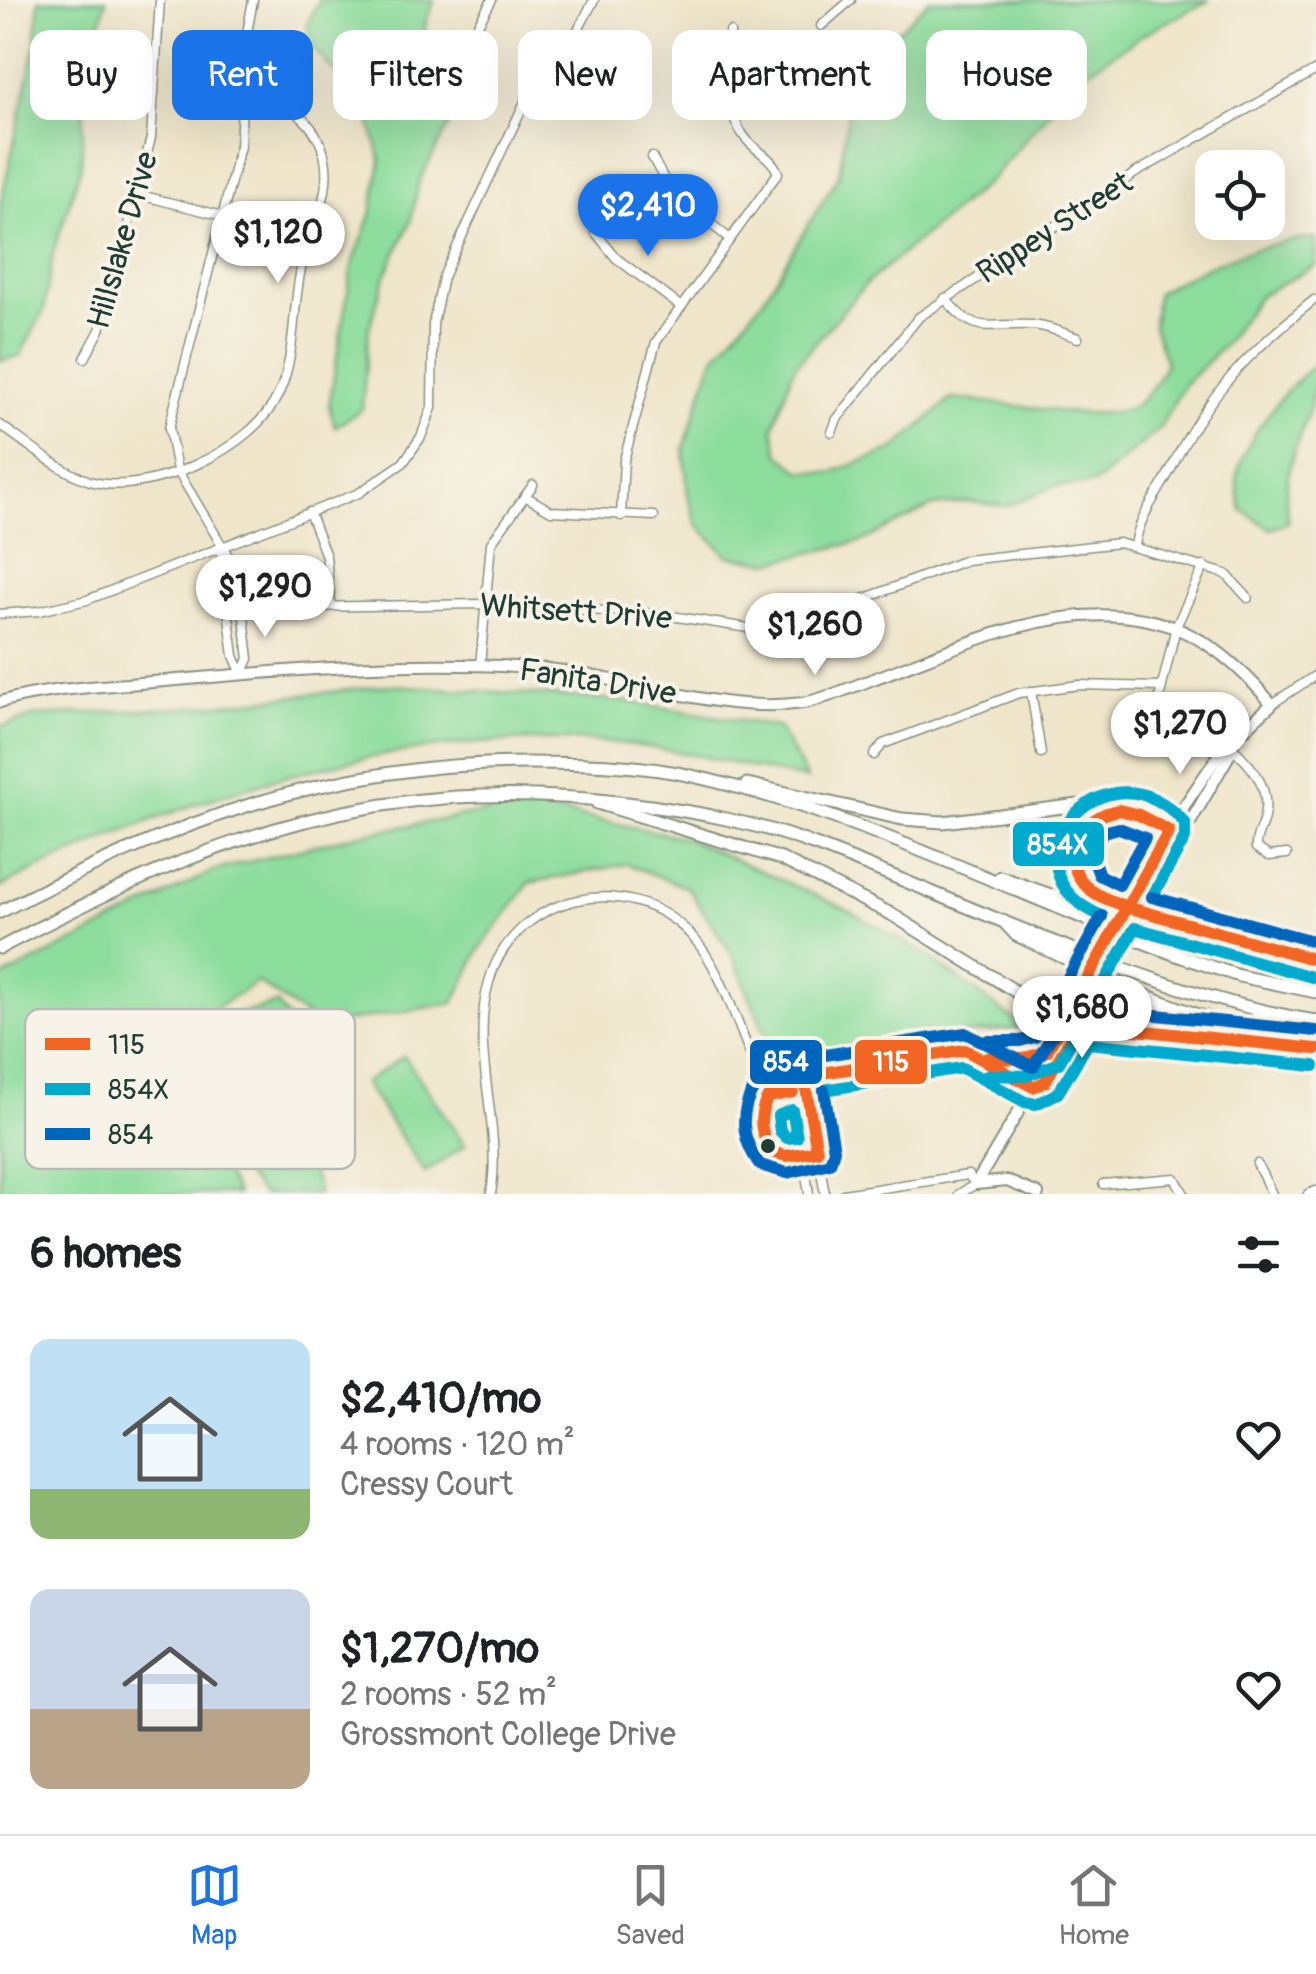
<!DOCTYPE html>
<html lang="en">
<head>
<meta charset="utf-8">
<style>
	:root { --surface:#fff; --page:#f2f2f2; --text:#202124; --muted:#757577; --line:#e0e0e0; --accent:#1a73e8 }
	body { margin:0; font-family:Pangolin,sans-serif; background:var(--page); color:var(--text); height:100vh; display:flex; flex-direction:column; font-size:38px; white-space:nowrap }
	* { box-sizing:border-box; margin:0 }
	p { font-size:32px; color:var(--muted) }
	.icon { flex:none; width:55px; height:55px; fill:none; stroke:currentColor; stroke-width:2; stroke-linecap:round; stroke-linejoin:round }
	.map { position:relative; height:1194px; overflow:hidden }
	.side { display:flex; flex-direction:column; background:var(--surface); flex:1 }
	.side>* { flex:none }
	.top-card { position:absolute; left:30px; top:30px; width:1258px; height:90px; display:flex; gap:20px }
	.controls { position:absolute; left:1195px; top:150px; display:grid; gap:20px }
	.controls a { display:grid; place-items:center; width:90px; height:90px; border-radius:20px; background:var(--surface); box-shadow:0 10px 40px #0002; font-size:50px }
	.price { position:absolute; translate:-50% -85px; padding:0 22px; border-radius:35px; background:#fff; color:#222; font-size:32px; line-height:65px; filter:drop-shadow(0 2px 5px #0008) }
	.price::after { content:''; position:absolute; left:50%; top:60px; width:30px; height:22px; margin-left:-15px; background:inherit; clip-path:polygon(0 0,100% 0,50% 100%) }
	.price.selected { background:var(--accent); color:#fff }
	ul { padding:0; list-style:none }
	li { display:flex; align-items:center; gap:30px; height:250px; padding:0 30px }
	li span { display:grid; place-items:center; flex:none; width:280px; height:200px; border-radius:20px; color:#555 }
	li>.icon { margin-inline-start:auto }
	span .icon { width:120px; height:120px; fill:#fffc; stroke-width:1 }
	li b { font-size:42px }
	h2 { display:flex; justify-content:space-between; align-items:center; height:120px; padding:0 30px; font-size:42px }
	.tag { padding:0 35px; border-radius:20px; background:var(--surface); box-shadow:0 10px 40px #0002; font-size:35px; line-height:90px }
	.tag.selected { background:var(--accent); color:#fff }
	.tabs { display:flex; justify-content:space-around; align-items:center; height:140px; border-top:2px solid var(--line); background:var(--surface); font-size:28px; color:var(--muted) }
	.tabs a { display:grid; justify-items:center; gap:5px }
	.tabs .selected { color:var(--accent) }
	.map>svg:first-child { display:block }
	.green { fill:#8ddd9d; stroke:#568d68; stroke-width:2.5 }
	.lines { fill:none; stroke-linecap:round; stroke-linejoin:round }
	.minor-casing { stroke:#87917f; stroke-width:11 }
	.major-casing { stroke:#87917f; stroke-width:14 }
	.highway-casing { stroke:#87917f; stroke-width:15 }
	.minor { stroke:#fff; stroke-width:8 }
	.major { stroke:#fff; stroke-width:10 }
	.highway { stroke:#fff; stroke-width:11 }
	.major-bridge-casing { stroke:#87917f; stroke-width:14; stroke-linecap:butt }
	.major-bridge { stroke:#fff; stroke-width:10 }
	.bus-1-casing { stroke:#f7f3e8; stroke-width:20 }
	.bus-2-casing { stroke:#f7f3e8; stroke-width:20 }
	.bus-3-casing { stroke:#f7f3e8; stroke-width:20 }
	.bus-1 { stroke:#f26522; stroke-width:12 }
	.bus-2 { stroke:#00a9ce; stroke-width:12 }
	.bus-3 { stroke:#0065bd; stroke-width:12 }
	.bus-dot { fill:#1f3d34; stroke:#f7f3e8; stroke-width:4 }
	.labels { text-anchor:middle; stroke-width:8; stroke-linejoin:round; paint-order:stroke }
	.street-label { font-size:32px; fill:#1f3d34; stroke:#f7f3e8 }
	.key { fill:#f7f3e8; stroke:#b6bcb2; stroke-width:2.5 }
	.key-label { font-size:28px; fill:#1f3d34 }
	.line-badge { stroke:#f7f3e8; stroke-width:4 }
	.badge-label { font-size:28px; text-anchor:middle; font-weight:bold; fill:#fff }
</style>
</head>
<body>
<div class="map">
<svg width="1316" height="1194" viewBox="0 0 1316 1194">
	<rect width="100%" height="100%" fill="#f7f3e8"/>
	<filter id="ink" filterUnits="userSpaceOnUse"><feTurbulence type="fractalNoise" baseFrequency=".01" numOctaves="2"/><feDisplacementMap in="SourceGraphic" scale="20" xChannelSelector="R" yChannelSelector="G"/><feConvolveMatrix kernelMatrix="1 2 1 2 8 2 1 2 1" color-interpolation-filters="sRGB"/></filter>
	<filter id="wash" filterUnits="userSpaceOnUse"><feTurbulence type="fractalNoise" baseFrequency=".0048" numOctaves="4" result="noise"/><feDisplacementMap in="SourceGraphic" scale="40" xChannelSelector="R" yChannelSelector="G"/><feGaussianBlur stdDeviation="2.25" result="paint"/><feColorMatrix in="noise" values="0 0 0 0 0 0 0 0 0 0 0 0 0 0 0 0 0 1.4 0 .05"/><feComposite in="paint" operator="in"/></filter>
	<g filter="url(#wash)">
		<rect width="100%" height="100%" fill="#efe5ca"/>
		<!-- green -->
		<g class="green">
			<path d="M39 0H106L85 89 81 166 53 253 44 310 20 356 0 361V207L35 47Z"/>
			<path d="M319 0H434L425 24 426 48 461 81 455 114 419 181 411 221 385 276 369 328 362 409 335 427 329 406 352 266 371 215 381 161 367 108 313 48 307 24Z"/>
			<path d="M929 0H1210L1145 33 1080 76 989 181 867 283 794 367 773 428 779 454 801 471 831 473 895 449 951 399C992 398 1100 426 1133 406 1149 397 1158 379 1166 363L1153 326 1157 293C1202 266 1263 241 1316 238V265L1259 296 1225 344 1183 386 1159 429 1094 484 1054 486 1007 506 968 502 933 506 862 541 770 562 728 556 697 524 688 495 684 448 713 359 762 301 839 175 852 85 874 55Z"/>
			<path d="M1316 364C1316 428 1277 452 1288 522L1271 529 1242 510C1240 501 1237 489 1237 479 1240 443 1288 385 1316 364Z"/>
			<path d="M392 685 618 700 778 727 807 779C727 763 649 741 567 740 408 738 257 775 110 837 74 853 34 868 0 888V727L37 716 195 707Z"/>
			<path d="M525 805 686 838 844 908 924 953 1025 1028 774 1054 733 956 688 888 627 864 529 883 480 949 454 1003 319 1026 258 982 172 1034 185 1104 237 1194H0V979L216 870 356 835Z"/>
			<path d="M277 1004 298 1033 310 1104 304 1114 207 1132 184 1048 218 1020Z"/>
			<path d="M404 1056 465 1145 425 1173 364 1083Z"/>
			<path d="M298 1136 305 1141 318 1194H262L247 1177 238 1151Z"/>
		</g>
	</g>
	<g filter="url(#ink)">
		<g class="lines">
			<!-- minor casing -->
			<g class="minor-casing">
				<g id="minor">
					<path d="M478 24 492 0"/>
					<path d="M821 26 851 0"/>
					<path d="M652 157 671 192 730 239"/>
					<path d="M136 194 223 216"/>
					<path d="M596 233 616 258 680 306"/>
					<path d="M945 298C975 338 990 322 1032 325 1048 326 1063 333 1078 338"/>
					<path d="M85 358 100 330 151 138 160 0"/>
					<path d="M0 425C28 444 58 471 90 481 146 498 254 449 278 395 296 358 292 310 301 269 311 228 338 187 321 145 306 110 278 100 243 93"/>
					<path d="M832 432 837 419 919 317 1137 172 1316 70"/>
					<path d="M525 496 551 511 654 516"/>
					<path d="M309 512 326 556 331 606"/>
					<path d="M621 516 624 460 656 342 778 173C773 158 756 151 746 139 719 105 729 70 730 32"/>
					<path d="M1135 545C1140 514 1157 496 1171 469 1208 393 1249 352 1314 300"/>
					<path d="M220 548 234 656 242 674"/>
					<path d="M295 611 306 607 483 604 658 614 755 629 803 622 966 560 1119 543 1226 574 1248 598"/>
					<path d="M0 614 39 611 87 600 359 493 403 463 421 437 432 408 433 324 443 277 529 93 578 30 594 0"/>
					<path d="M480 666 491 543 533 485"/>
					<path d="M242 674 249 659 242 600 230 559 177 470 169 428 240 146 245 44 253 0"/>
					<path d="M1031 691 1041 753"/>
					<path d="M1272 704 1316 675"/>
					<path d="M1150 737 1176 627 1204 566"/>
					<path d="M1231 746C1251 765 1271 786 1264 817 1262 829 1255 836 1256 848L1269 856 1287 854"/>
					<path d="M874 755 883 744 1019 693 1079 685 1159 687"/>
					<path d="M804 1077 825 1194"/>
					<path d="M791 1078 809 1194"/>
					<path d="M1257 1164 1272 1194"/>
					<path d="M1103 1184 1175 1178 1184 1194"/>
					<path d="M491 1194C503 1125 469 1050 489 982 513 894 628 869 690 934 720 965 734 1016 751 1056L762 1068 779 1077 965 1050 1033 1087"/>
					<path d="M843 1194 968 1175 976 1184"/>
					<path d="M959 1194 976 1184"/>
					<path d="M1308 1194 1316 1191"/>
				</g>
			</g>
			<!-- major casing -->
			<g class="major-casing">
				<g id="major">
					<path d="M0 702C53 687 110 686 165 681 288 670 411 659 534 668 623 674 714 715 803 703 825 699 847 689 868 681 950 651 1032 609 1121 616 1188 621 1230 655 1272 704L1222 750 1174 821 1136 890"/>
					<path d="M1140 909 1231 752V746"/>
					<path d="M987 1058 1023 1059 1046 1051"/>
					<path d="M1033 1087 1045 1082 1093 994"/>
					<path d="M976 1184 1033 1087 1036 1072 1081 988"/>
					<path d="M976 1184 1007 1181 1038 1194"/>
				</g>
			</g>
			<!-- highway casing -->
			<g class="highway-casing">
				<g id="highway">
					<path d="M747 784 902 819 943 822 1126 799 1187 826"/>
					<path d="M597 803 781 859 891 914 1063 1021 1316 1049"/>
					<path d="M1180 838 1136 813 1105 812 1080 832C1067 859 1076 883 1102 897L1316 960"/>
					<path d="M1000 877 1146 929 1316 972"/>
					<path d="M0 912C176 821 324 764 526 763 580 763 639 764 692 776 862 814 1020 897 1182 957L1239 976 1316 992"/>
					<path d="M1003 921 1016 935 1139 993 1198 1015 1316 1042"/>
					<path d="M0 948C212 835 383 773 627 803 692 811 757 822 818 846 974 906 1152 995 1316 1021"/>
				</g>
			</g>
			<!-- minor -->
			<use href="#minor" class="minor"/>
			<!-- major -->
			<use href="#major" class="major"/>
			<!-- highway -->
			<use href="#highway" class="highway"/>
			<!-- major-bridge casing -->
			<g class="major-bridge-casing">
				<g id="major-bridge">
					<path d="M1081 988 1136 890"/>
					<path d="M1093 994 1140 909"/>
				</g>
			</g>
			<!-- major-bridge -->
			<use href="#major-bridge" class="major-bridge"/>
			<!-- bus-1 casing -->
			<g class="bus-1-casing">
				<g id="bus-1">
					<path d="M1119 810 1139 815 1169 831 1127 907C1112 901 1095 896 1085 885 1056 854 1084 815 1119 810Z"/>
					<path d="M1127 907 1316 960"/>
					<path d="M987 1058 1023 1059 1047 1051 1127 907"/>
					<path d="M804 1077 817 1151 786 1156 772 1152C760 1133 757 1117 768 1097L793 1092 791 1078 965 1050 1033 1087 1045 1082 1079 1024 1316 1049"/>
				</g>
			</g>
			<!-- bus-2 casing -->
			<g class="bus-2-casing">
				<g id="bus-2">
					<path d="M1102 916C991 870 1105 731 1185 823V838L1152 897"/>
					<path d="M987 1075 1026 1076 1059 1063 1135 928 1312 977"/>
					<path d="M824 1090 962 1068 1025 1102 1036 1104 1058 1093 1088 1043 1314 1066"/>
					<path d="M792 1110 797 1137 787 1138 780 1131 778 1116Z"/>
				</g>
			</g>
			<!-- bus-3 casing -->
			<g class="bus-3-casing">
				<g id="bus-3">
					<path d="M1119 828 1145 838 1119 885 1099 875 1091 853 1103 832Z"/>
					<path d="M1152 897 1316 942"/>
					<path d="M987 1041H1020L1035 1037 1102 916"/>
					<path d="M824 1090 834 1150 830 1163 787 1173 760 1165C741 1139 738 1114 755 1086L774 1078 777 1068 787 1061 965 1033 1033 1067 1065 1014 1077 1007 1316 1031"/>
				</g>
			</g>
			<!-- bus-1 -->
			<use href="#bus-1" class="bus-1"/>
			<!-- bus-2 -->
			<use href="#bus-2" class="bus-2"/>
			<!-- bus-3 -->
			<use href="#bus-3" class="bus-3"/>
		</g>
	</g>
	<!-- markers -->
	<circle class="bus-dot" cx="768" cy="1146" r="9"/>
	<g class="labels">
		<!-- street labels -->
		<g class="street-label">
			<text transform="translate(1054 227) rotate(-33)" y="11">Rippey Street</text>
			<text transform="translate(122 240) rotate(-74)" y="11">Hillslake Drive</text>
			<text transform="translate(576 611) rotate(4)" y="11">Whitsett Drive</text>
			<text transform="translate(598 681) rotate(9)" y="11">Fanita Drive</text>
		</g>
	</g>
	<!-- legend -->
	<rect x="25" y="1009" width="330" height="160" rx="15" class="key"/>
	<rect x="45" y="1038" width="45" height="12" fill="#f26522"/>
	<rect x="45" y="1083" width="45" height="12" fill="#00a9ce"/>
	<rect x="45" y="1128" width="45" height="12" fill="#0065bd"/>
	<g class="key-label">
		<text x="108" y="1054">115</text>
		<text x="108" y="1099">854X</text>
		<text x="108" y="1144">854</text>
	</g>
	<g class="line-badge">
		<rect x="1011" y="820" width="95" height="48" rx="10" fill="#00a9ce"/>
		<rect x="748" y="1038" width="76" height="48" rx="10" fill="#0065bd"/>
		<rect x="853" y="1038" width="76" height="48" rx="10" fill="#f26522"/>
	</g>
	<g class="badge-label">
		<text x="1058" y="854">854X</text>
		<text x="786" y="1071">854</text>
		<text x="891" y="1071">115</text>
	</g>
</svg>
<div class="controls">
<a><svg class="icon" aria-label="locate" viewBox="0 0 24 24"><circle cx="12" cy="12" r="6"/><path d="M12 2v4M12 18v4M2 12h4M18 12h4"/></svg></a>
</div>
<b class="price selected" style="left:648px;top:259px">$2,410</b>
<b class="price" style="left:278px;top:286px">$1,120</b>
<b class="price" style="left:265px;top:640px">$1,290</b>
<b class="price" style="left:815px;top:678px">$1,260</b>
<b class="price" style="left:1180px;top:777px">$1,270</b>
<b class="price" style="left:1082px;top:1061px">$1,680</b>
<div class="top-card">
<a class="tag">Buy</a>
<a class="tag selected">Rent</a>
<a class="tag">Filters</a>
<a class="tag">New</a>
<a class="tag">Apartment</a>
<a class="tag">House</a>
</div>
</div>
<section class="side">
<h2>6 homes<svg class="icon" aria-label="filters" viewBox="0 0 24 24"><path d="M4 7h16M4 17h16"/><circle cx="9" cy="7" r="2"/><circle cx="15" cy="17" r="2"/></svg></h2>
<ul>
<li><span style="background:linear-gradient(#bfe0f5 75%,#8fb573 0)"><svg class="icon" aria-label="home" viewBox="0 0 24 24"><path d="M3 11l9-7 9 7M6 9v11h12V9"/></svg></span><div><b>$2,410/mo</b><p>4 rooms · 120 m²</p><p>Cressy Court</p></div><svg class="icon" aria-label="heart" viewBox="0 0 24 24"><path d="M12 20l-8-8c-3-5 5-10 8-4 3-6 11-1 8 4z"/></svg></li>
<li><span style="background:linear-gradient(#c9d6e8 60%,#b9a48a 0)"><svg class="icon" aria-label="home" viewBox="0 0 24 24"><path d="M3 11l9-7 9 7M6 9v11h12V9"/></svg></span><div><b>$1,270/mo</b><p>2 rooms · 52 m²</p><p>Grossmont College Drive</p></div><svg class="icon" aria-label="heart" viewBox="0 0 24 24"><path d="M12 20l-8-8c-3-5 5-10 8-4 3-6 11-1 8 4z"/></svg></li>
</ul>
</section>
<nav class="tabs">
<a class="selected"><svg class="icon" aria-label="map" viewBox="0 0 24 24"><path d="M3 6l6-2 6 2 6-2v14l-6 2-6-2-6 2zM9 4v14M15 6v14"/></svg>Map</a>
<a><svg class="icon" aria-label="saved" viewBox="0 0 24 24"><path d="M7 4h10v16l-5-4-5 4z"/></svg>Saved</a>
<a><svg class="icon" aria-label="home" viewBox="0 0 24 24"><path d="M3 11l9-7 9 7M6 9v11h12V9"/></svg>Home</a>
</nav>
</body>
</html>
